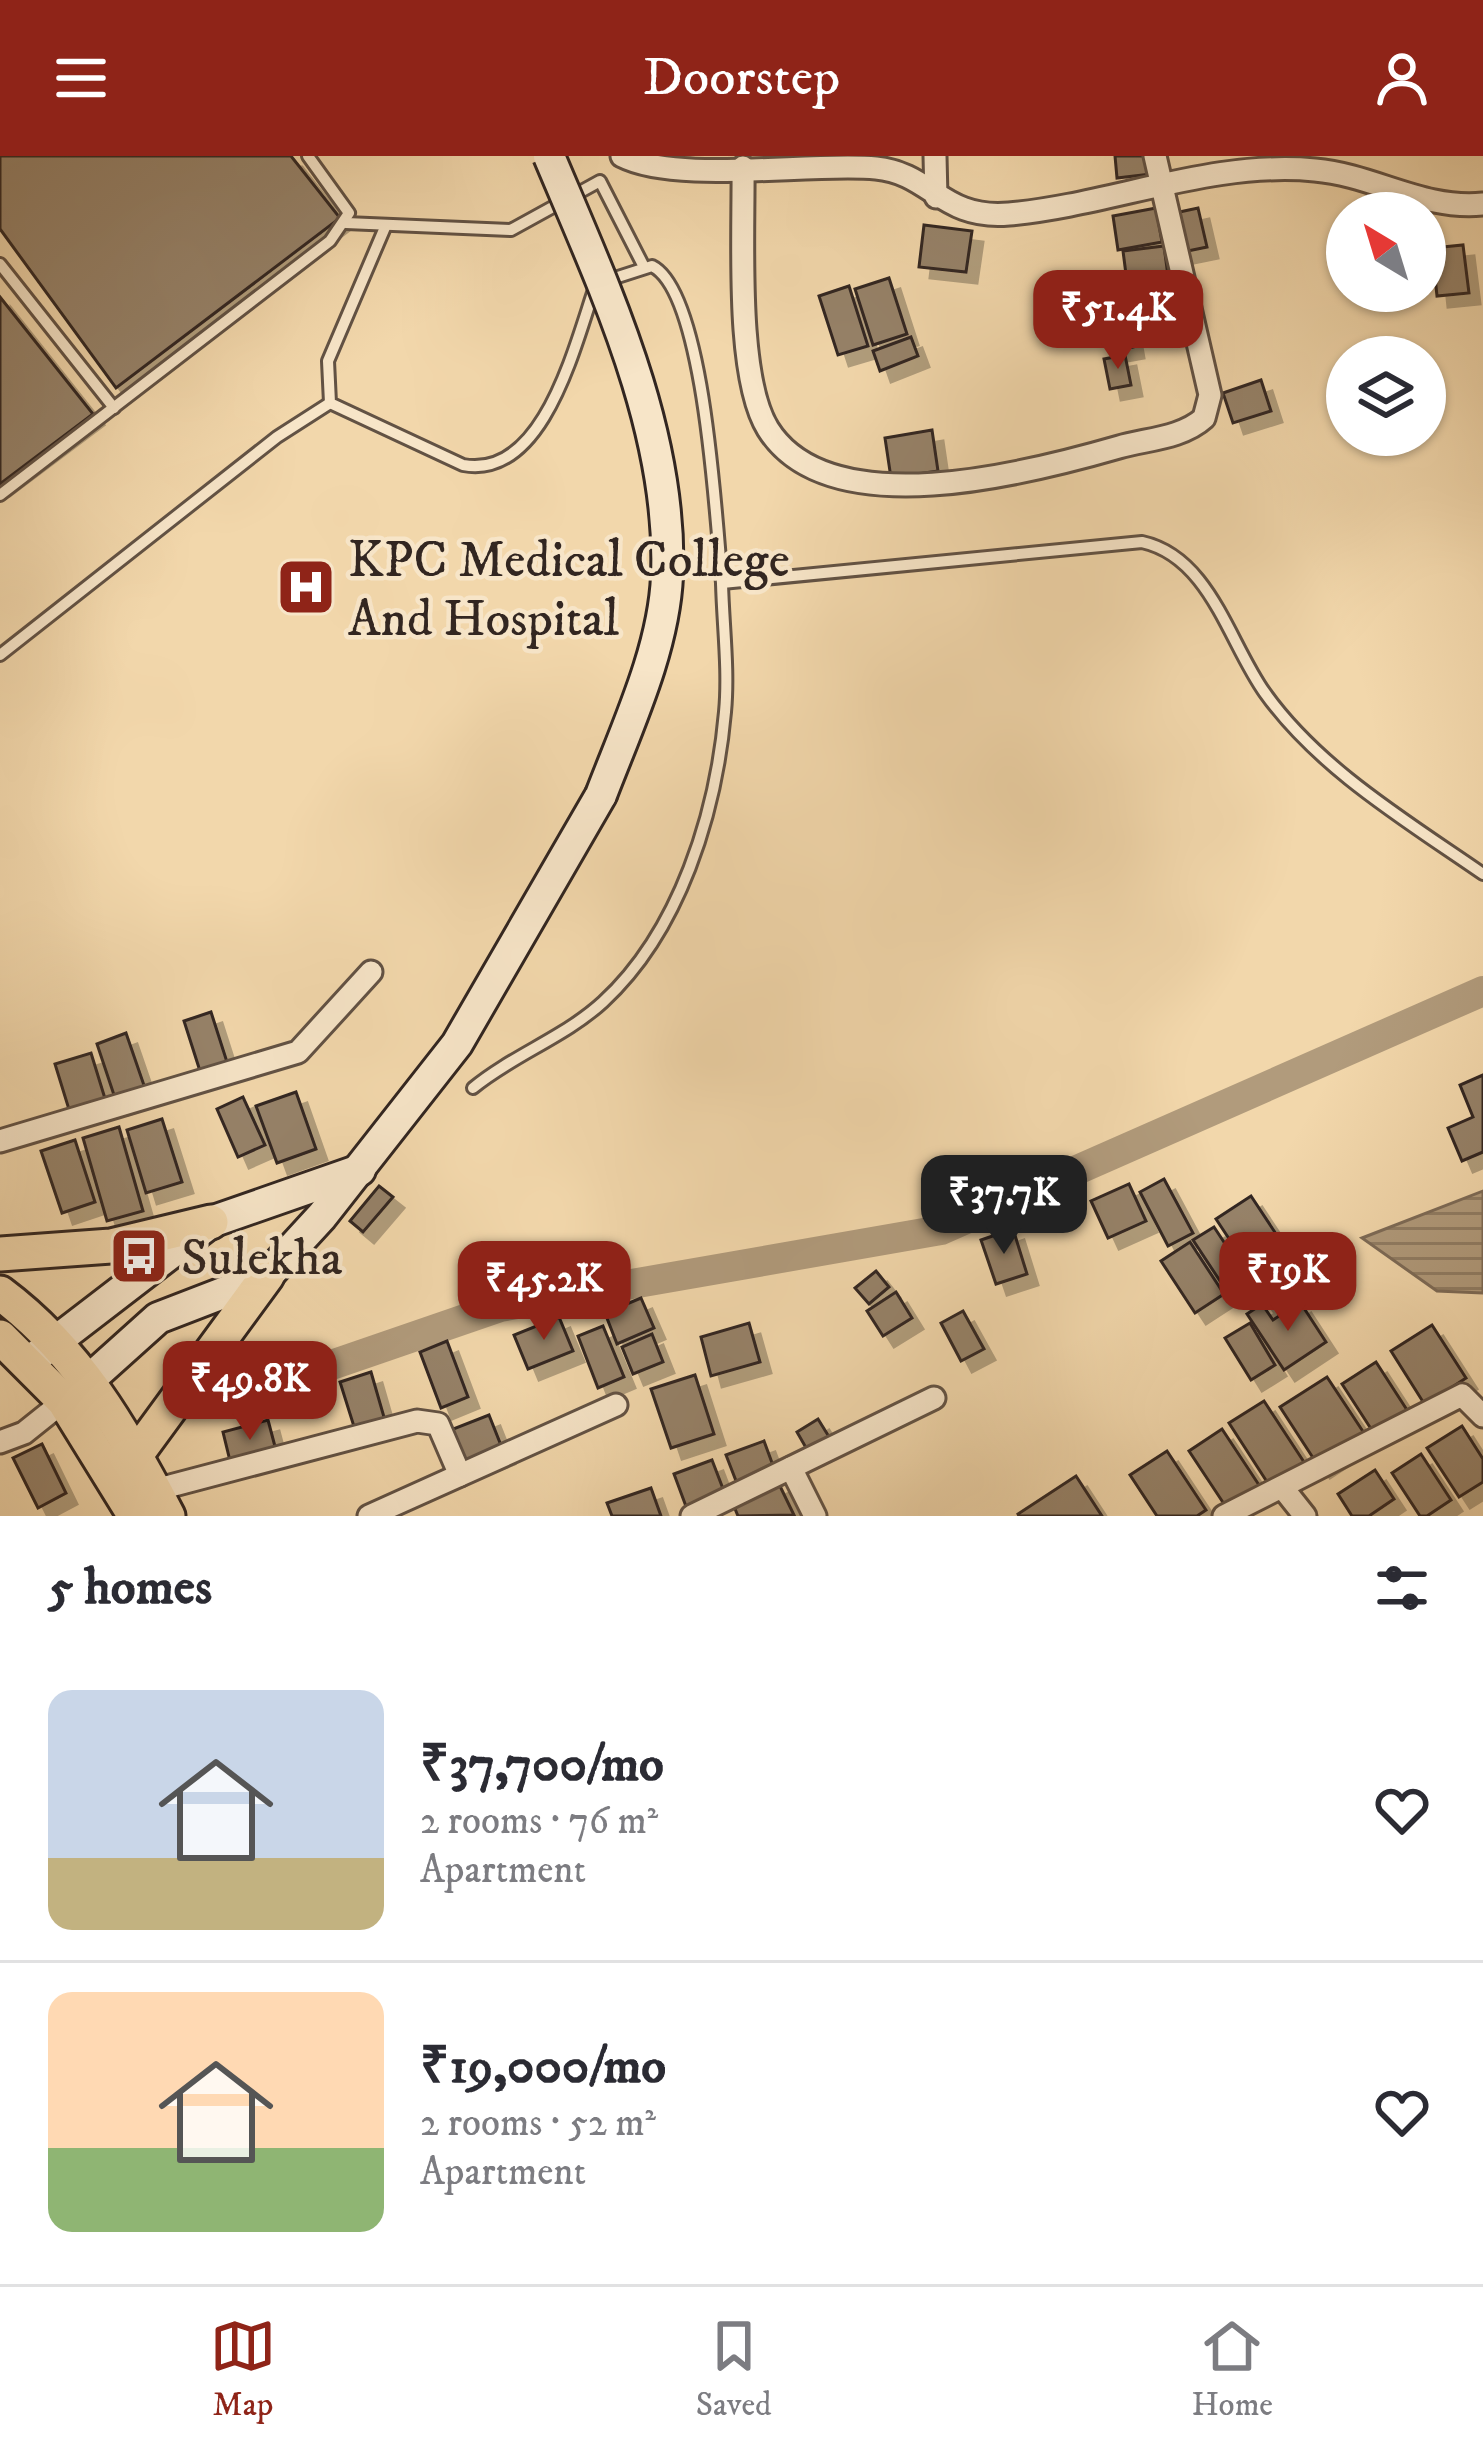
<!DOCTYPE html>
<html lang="en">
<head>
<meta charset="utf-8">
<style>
	:root { --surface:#fff; --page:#f7f7f7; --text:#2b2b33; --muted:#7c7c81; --line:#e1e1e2; --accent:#8f2418 }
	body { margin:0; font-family:"IM FELL DW Pica",serif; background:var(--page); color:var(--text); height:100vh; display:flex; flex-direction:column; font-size:45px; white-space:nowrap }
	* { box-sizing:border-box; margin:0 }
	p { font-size:39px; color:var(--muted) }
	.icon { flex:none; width:66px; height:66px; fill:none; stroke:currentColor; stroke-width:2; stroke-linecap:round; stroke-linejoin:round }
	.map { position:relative; height:1360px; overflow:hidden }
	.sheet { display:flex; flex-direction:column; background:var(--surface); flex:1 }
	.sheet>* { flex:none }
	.needle { width:78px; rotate:322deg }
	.tools { position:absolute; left:1326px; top:36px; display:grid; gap:24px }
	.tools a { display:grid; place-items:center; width:120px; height:120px; border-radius:50%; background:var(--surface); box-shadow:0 3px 9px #0004; font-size:60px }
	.price { position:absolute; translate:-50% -102px; padding:0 27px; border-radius:24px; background:var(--accent); color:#fff; font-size:39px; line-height:78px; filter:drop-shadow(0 3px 6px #0008) }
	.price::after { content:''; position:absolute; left:50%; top:72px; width:36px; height:27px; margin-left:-18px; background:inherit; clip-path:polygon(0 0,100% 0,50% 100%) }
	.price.active { background:#222; color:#fff }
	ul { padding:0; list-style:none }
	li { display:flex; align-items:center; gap:36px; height:300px; padding:0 48px }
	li+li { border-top:3px solid var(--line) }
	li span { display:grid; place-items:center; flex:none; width:336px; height:240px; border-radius:24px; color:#555 }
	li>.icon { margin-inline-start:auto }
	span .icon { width:144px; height:144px; fill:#fffc; stroke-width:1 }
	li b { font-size:51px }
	h2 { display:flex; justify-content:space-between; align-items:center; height:144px; padding:0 48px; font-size:51px }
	header { display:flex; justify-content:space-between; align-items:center; height:156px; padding:0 48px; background:var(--accent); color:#fff; font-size:54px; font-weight:600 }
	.dock { display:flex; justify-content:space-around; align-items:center; height:168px; border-top:3px solid var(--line); background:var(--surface); font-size:33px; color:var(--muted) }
	.dock a { display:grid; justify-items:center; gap:6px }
	.dock .active { color:var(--accent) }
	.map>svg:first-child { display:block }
	.water { fill:url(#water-rules); stroke:#7e6c58; stroke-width:3 }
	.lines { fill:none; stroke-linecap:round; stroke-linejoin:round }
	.canal { stroke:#b19b7c; stroke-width:30 }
	.building { fill:#968269; stroke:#322621; stroke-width:3; filter:url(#shadow) }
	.service-casing { stroke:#625244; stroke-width:16 }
	.minor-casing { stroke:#625244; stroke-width:27 }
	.secondary-casing { stroke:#322621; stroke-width:36 }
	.primary-casing { stroke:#322621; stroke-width:39 }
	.service { stroke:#f7e5c8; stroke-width:10 }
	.minor { stroke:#f7e5c8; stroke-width:21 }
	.secondary { stroke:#f7e5c8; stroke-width:30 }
	.primary { stroke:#f2d7ab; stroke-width:33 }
	.secondary-bridge-casing { stroke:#322621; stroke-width:36; stroke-linecap:butt }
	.secondary-bridge { stroke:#f7e5c8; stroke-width:30 }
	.labels { text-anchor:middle; stroke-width:9; stroke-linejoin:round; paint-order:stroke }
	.poi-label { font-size:51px; fill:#322621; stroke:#f7e5c8; text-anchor:start }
</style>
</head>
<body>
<header><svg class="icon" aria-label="menu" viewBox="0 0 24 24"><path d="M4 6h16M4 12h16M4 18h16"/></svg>Doorstep<svg class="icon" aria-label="person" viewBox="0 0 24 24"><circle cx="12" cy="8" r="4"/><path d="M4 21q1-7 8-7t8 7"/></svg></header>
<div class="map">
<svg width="1483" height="1360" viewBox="0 0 1483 1360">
	<defs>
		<pattern id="water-rules" width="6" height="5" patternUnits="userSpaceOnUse" patternTransform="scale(3)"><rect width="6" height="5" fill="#b19b7c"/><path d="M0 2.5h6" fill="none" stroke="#917e65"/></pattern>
		<filter id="shadow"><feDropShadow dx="11" dy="11" stdDeviation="0" flood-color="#0004"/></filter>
	</defs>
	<rect width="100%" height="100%" fill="#f2d7ab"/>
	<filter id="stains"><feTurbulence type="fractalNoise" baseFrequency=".00167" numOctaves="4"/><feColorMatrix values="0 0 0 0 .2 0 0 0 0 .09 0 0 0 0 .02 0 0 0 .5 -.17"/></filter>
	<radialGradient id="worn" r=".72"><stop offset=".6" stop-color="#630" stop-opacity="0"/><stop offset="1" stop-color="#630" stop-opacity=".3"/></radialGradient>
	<!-- water -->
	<path class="water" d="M1483 1035V1137L1437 1135 1362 1082Z"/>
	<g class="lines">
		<!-- canal -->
		<path class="canal" d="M314 1215 500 1151 941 1074 1483 835"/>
	</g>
	<!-- building -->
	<g class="building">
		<path d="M0 0H291L340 62 116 232 0 73Z"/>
		<path d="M1115 0H1150L1151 18 1117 22Z"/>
		<path d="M1156 52 1162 86 1118 94 1113 60Z"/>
		<path d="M1198 52 1207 91 1183 96 1175 57Z"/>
		<path d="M924 69 972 75 966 116 919 111Z"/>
		<path d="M1463 89 1469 137 1437 140 1432 92Z"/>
		<path d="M1164 90 1168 120 1127 126 1123 95Z"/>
		<path d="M889 122 907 178 873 189 855 133Z"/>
		<path d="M1170 124 1176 161 1137 168 1130 132Z"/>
		<path d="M849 130 868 190 838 199 819 140Z"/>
		<path d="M0 141 93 258 0 328Z"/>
		<path d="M1126 152 1133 191 1111 195 1104 157Z"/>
		<path d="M911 181 918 200 880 215 873 195Z"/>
		<path d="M1125 199 1131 229 1110 233 1104 203Z"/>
		<path d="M1261 224 1271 255 1233 267 1223 237Z"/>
		<path d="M932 274 938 315 891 322 885 282Z"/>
		<path d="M211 856 227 906 200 915 184 865Z"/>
		<path d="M126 877 147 938 117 948 97 888Z"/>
		<path d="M91 897 107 949 71 960 55 908Z"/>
		<path d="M1483 919V996L1462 1005 1448 972 1473 961 1460 929Z"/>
		<path d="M296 936 316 993 277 1007 256 950Z"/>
		<path d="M243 941 265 989 238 1001 217 953Z"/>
		<path d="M162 963 182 1026 146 1037 127 974Z"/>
		<path d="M119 971 143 1055 107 1065 83 982Z"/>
		<path d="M75 984 95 1046 62 1057 41 995Z"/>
		<path d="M1164 1023 1193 1077 1168 1090 1140 1036Z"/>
		<path d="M1129 1028 1146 1065 1108 1082 1091 1045Z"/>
		<path d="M379 1030 393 1041 363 1076 350 1065Z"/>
		<path d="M1251 1040 1284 1090 1249 1113 1216 1063Z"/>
		<path d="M1214 1071 1245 1118 1224 1131 1193 1084Z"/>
		<path d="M1013 1073 1027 1118 996 1128 981 1084Z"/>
		<path d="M1304 1078 1323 1106 1293 1125 1275 1097Z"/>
		<path d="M1190 1086 1224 1138 1195 1157 1161 1105Z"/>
		<path d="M1278 1110 1293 1134 1267 1151 1251 1127Z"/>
		<path d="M876 1115 889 1131 869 1148 855 1132Z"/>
		<path d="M896 1136 912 1162 883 1180 867 1155Z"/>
		<path d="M641 1142 654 1172 617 1188 605 1157Z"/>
		<path d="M1300 1146 1326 1186 1284 1214 1247 1158 1262 1148 1273 1164Z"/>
		<path d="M963 1155 984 1193 961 1205 941 1167Z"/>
		<path d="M559 1161 573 1195 528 1213 514 1179Z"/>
		<path d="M749 1167 760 1206 711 1220 701 1181Z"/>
		<path d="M1250 1167 1275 1209 1251 1224 1225 1182Z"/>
		<path d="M1432 1169 1466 1222 1425 1249 1391 1195Z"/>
		<path d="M603 1170 624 1221 598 1232 578 1180Z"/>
		<path d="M652 1178 663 1206 633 1218 622 1191Z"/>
		<path d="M447 1185 468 1241 441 1252 420 1196Z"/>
		<path d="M1376 1206 1409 1257 1375 1279 1342 1228Z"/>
		<path d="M371 1216 386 1268 356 1277 340 1226Z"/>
		<path d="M695 1219 714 1278 671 1292 651 1233Z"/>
		<path d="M1327 1221 1366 1280 1319 1311 1280 1251Z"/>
		<path d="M1264 1245 1304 1306 1269 1329 1229 1267Z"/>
		<path d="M489 1259 504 1297 463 1313 448 1275Z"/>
		<path d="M818 1263 831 1284 809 1297 797 1276Z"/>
		<path d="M268 1264 277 1298 231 1309 223 1276Z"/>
		<path d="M1462 1270 1483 1303V1326L1459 1341 1427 1292Z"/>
		<path d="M1222 1273 1261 1332 1228 1354 1189 1295Z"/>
		<path d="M764 1285 775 1315 738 1330 726 1299Z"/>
		<path d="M42 1288 66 1337 38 1352 13 1302Z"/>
		<path d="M1167 1295 1206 1354 1197 1360H1157L1130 1319Z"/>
		<path d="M1421 1298 1451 1344 1427 1360H1420L1392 1317Z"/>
		<path d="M712 1304 725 1338 687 1353 674 1318Z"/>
		<path d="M1375 1314 1394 1343 1369 1360H1352L1338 1338Z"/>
		<path d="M1076 1320 1102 1360H1019L1018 1358Z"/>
		<path d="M778 1326 794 1359 738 1360 733 1348Z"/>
		<path d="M651 1332 661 1360H612L607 1347Z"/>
	</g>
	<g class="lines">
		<!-- service casing -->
		<g class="service-casing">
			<g id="service">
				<path d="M346 67 511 74 600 25 643 109"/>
				<path d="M386 69 328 205 330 247 463 309C544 324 575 188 596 128L652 110C705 136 716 366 722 427L1142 386C1210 401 1229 487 1265 537 1319 613 1408 666 1483 718"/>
				<path d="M0 108 114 252"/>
				<path d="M0 339 330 85 349 57 308 0"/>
				<path d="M0 499 277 281 330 247"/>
				<path d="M473 932C513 899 565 881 603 846 680 775 716 657 725 556 729 514 723 469 722 427"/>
			</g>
		</g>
		<!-- minor casing -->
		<g class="minor-casing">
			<g id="minor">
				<path d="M622 0C677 28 809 6 876 12 931 17 942 64 1009 58 1111 49 1211 4 1315 14 1374 19 1422 54 1483 48"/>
				<path d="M935 0 936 41"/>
				<path d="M743 11C744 76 735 220 768 273 829 370 1029 317 1119 291 1147 283 1182 282 1204 262L1210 239 1155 0"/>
				<path d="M0 985 298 896 371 816"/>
				<path d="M0 1286 24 1277 64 1245"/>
				<path d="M791 1312 815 1360"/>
				<path d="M1282 1331 1305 1360"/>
				<path d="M155 1334 417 1265 438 1268 460 1319"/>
				<path d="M369 1360 616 1249"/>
				<path d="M692 1360 934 1242"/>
				<path d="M1224 1360 1462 1239 1483 1260"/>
			</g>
		</g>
		<!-- secondary casing -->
		<g class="secondary-casing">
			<g id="secondary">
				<path d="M38 1199 211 1066 360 1014"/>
				<path d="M69 1242 158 1162 267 1120 322 1060 457 888 601 639"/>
			</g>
		</g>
		<!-- primary casing -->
		<g class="primary-casing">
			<g id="primary">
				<path d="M0 1098 111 1090 211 1066"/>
				<path d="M0 1137C78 1195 124 1275 168 1360"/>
				<path d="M0 1181 64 1245 135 1360"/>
				<path d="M136 1299 267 1120"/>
			</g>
		</g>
		<!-- service -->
		<use href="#service" class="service"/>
		<!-- minor -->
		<use href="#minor" class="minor"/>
		<!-- secondary -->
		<use href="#secondary" class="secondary"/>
		<!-- primary -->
		<use href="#primary" class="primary"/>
		<!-- secondary-bridge casing -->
		<g class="secondary-bridge-casing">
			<path id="secondary-bridge" d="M549 0C604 131 673 275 667 420 664 493 627 571 601 639"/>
		</g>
		<!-- secondary-bridge -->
		<use href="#secondary-bridge" class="secondary-bridge"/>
	</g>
	<!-- icons -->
	<defs>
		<g id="hospital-square" transform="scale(3)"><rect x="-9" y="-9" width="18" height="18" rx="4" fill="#8f2418" stroke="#f7e5c8"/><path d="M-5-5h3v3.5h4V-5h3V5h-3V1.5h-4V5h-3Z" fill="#fff"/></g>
		<g id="bus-square" transform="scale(3)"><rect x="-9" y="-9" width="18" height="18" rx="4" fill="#8f2418" stroke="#f7e5c8"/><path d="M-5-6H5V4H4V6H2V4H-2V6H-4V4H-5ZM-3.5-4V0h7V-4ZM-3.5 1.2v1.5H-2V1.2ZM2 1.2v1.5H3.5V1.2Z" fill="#fff"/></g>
	</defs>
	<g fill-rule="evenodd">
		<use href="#hospital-square" x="306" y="431"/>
		<use href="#bus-square" x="139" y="1100"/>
	</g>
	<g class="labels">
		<!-- poi labels -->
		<g class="poi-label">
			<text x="348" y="420">KPC Medical College<tspan x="348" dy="59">And Hospital</tspan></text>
			<text x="181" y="1118">Sulekha</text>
		</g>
	</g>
	<rect width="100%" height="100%" filter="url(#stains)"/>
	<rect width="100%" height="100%" fill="url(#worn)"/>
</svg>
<div class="tools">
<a><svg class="needle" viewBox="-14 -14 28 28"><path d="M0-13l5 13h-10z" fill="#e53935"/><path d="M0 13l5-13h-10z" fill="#7c7c81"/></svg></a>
<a><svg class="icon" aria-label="layers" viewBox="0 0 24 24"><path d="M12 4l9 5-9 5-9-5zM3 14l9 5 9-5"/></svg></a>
</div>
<b class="price" style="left:1118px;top:216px">₹51.4K</b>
<b class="price active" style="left:1004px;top:1101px">₹37.7K</b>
<b class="price" style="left:1288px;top:1178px">₹19K</b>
<b class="price" style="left:544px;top:1187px">₹45.2K</b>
<b class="price" style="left:250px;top:1287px">₹49.8K</b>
</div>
<section class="sheet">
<h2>5 homes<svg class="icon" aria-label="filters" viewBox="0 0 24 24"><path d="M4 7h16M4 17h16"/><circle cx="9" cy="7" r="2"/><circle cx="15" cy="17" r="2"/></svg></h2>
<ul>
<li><span style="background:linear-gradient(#c9d6e8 70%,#c2b280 0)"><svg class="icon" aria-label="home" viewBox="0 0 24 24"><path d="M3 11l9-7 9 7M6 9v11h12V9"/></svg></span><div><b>₹37,700/mo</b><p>2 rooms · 76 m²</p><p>Apartment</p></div><svg class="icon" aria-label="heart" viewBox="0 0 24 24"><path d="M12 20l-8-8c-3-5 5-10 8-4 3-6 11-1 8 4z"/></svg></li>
<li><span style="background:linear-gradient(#ffd9b3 65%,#8fb573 0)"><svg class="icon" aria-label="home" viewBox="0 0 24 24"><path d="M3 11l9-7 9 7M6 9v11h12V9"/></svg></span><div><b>₹19,000/mo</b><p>2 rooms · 52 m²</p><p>Apartment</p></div><svg class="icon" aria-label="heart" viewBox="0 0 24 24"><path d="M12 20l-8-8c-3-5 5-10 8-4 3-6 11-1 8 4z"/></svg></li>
</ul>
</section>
<nav class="dock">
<a class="active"><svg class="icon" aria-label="map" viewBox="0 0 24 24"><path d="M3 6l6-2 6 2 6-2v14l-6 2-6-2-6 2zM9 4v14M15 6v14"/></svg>Map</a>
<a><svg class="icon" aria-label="saved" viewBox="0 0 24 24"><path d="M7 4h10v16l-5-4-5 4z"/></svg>Saved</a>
<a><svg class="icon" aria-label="home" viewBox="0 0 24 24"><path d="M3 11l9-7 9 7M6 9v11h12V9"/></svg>Home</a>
</nav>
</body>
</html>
